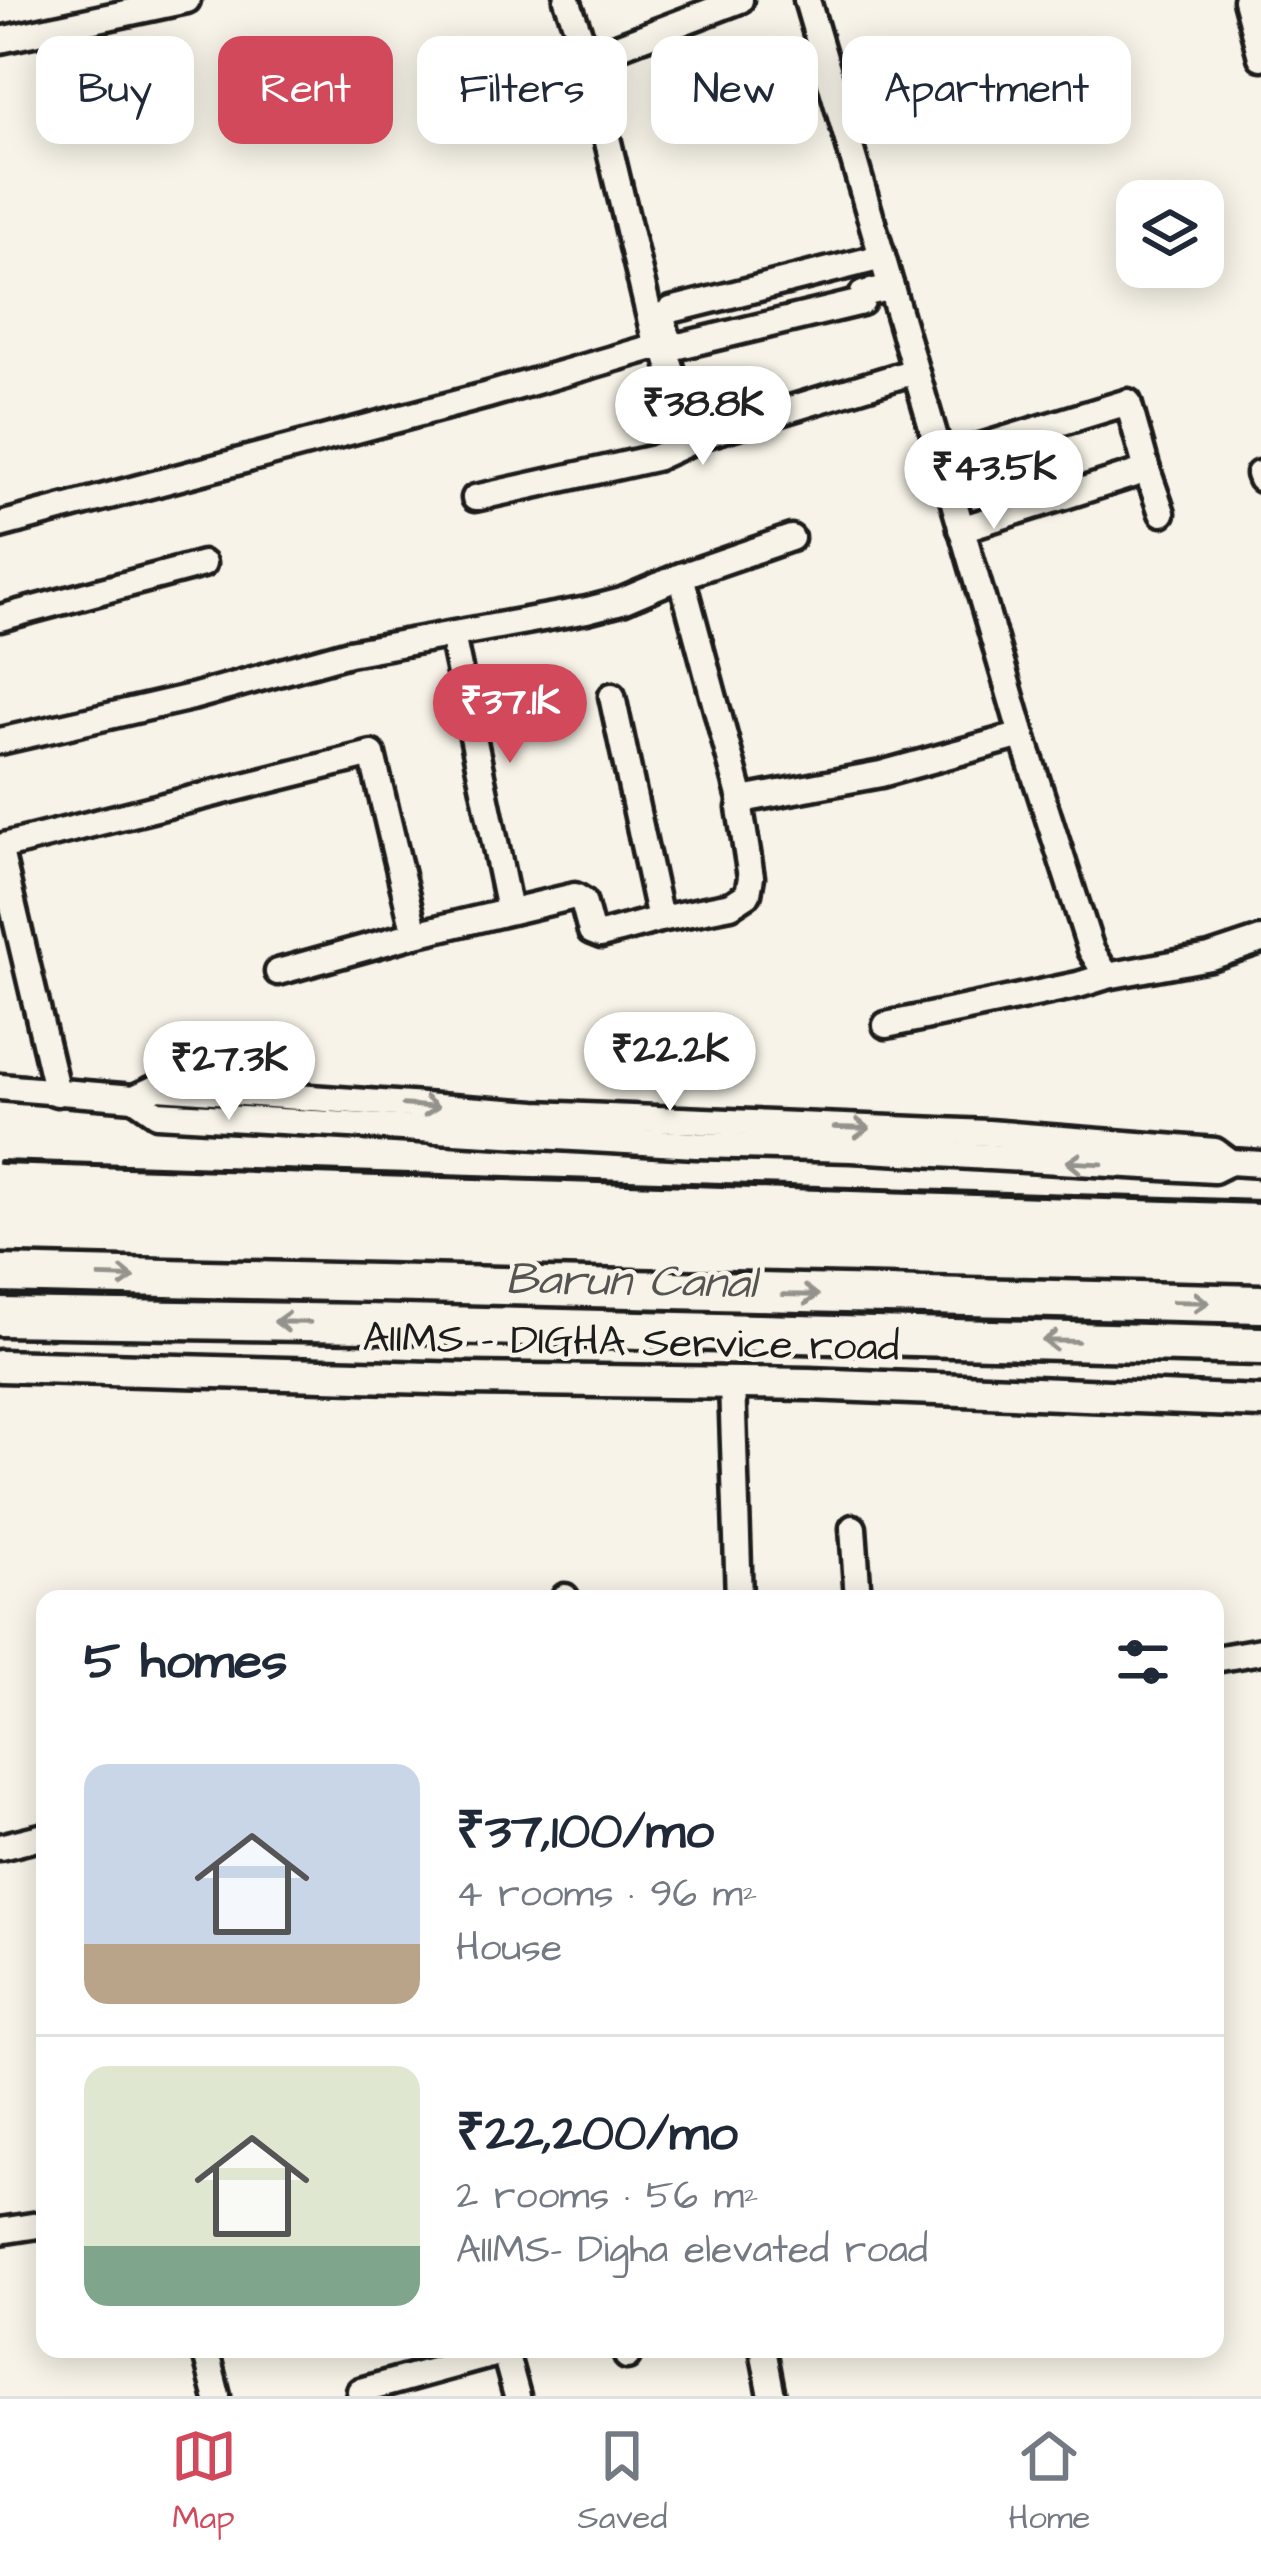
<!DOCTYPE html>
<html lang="en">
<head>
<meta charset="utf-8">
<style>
	:root { --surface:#fff; --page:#f2f2f3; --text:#1f2937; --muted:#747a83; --line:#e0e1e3; --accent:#d1495b }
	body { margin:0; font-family:"Architects Daughter",sans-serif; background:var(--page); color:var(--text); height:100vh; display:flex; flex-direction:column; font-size:45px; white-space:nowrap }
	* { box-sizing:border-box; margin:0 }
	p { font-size:39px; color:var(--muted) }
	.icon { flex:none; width:66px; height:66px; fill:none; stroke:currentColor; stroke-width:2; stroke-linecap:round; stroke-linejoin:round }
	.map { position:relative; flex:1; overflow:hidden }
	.panel { position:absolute; left:36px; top:1590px; width:1188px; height:768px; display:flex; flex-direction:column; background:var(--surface); border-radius:24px; box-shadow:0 6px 30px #0003 }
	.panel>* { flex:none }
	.guide { position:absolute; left:36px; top:36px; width:1191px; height:108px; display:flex; gap:24px }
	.tools { position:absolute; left:1116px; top:180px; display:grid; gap:24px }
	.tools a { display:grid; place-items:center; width:108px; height:108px; border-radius:24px; background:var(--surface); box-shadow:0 6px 30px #0003; font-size:60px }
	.price { position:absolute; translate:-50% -102px; padding:0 27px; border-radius:42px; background:#fff; color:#222; font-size:39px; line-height:78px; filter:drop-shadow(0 3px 6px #0008) }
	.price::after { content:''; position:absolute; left:50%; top:72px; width:36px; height:27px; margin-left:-18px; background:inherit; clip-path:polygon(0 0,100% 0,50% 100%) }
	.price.selected { background:var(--accent); color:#fff }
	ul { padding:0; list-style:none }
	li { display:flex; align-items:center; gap:36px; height:300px; padding:0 48px }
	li+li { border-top:3px solid var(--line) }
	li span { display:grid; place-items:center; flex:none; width:336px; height:240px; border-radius:24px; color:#555 }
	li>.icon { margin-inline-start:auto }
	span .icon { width:144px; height:144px; fill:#fffc; stroke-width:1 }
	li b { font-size:51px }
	h2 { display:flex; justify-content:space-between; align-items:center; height:144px; padding:0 48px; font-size:51px }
	.chip { padding:0 42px; border-radius:24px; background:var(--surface); box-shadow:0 6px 30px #0003; font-size:42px; line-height:108px }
	.chip.selected { background:var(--accent); color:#fff }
	.dock { display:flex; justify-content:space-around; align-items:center; height:168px; border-top:3px solid var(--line); background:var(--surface); font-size:33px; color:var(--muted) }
	.dock a { display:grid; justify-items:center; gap:6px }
	.dock .selected { color:var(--accent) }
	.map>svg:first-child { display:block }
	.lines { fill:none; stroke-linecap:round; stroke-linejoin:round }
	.minor-casing { stroke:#1c1c1c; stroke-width:33 }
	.major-casing { stroke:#1c1c1c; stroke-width:39 }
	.highway-casing { stroke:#1c1c1c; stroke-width:45 }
	.minor { stroke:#f7f3e8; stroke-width:24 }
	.major { stroke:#f7f3e8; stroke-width:30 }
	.highway { stroke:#f7f3e8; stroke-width:36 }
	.rail { stroke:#1c1c1c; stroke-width:6 }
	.oneway { stroke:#94928c }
	.labels { text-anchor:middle; stroke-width:9; stroke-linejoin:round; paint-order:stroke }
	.street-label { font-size:42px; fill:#1c1c1c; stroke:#f7f3e8 }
	.water-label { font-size:45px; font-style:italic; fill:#565452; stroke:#f7f3e8 }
</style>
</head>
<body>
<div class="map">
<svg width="1261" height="2396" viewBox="0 0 1261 2396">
	<rect width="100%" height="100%" fill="#f7f3e8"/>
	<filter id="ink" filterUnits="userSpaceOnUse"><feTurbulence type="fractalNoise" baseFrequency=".00833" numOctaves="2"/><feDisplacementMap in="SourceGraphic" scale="24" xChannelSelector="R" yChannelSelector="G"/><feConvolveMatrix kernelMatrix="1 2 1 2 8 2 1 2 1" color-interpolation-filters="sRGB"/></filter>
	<g filter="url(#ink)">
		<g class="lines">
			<!-- minor casing -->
			<g class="minor-casing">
				<g id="minor">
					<path d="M567 0 588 58 740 0"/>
					<path d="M807 0 1022 735 1091 950 1107 976 1210 957 1261 940"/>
					<path d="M1246 0 1261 57"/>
					<path d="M0 40 187 0"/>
					<path d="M588 58 655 339"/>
					<path d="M882 257 671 310 662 316 668 341 679 346 862 302 863 294 891 287"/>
					<path d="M941 459 1128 402 1147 470 961 529"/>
					<path d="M1147 470 1162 513"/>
					<path d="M1259 474 1261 479"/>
					<path d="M475 498 655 458 705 435 915 371"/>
					<path d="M0 525 488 395 650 348H661L666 352 693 440"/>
					<path d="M681 576 742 803"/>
					<path d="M0 618 203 564"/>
					<path d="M452 635 509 910"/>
					<path d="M612 696 660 919"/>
					<path d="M0 741 192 697 349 653 587 610 622 601 681 576 791 538"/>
					<path d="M0 847 372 754 415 934 575 896 583 901 591 931 601 935 660 919 731 905 748 894 751 877 740 808 747 799 881 774 1022 735"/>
					<path d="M0 851 57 1093"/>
					<path d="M278 972 415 934"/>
					<path d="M886 1025 1078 985 1107 976"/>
					<path d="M0 1087 134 1098 158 1087 536 1114 988 1133 1215 1151 1230 1162 1261 1164"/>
					<path d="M134 1098 157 1114 696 1145 852 1149 1214 1170 1230 1162"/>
					<path d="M732 1383 739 1599"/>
					<path d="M853 1528 858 1599"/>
					<path d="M565 1597 566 1599"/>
					<path d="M1215 1659 1261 1651"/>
					<path d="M0 1847 45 1836"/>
					<path d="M0 2231 45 2224"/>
					<path d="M205 2349 217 2396"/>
					<path d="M504 2349 517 2396"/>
					<path d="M625 2349 627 2356"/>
					<path d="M763 2349 772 2396"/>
					<path d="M360 2391 505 2351"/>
				</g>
			</g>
			<!-- major casing -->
			<g class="major-casing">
				<path id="major" d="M0 1366 467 1379 809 1384 1261 1402"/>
			</g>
			<!-- highway casing -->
			<g class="highway-casing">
				<g id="highway">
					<path d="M0 1274 1261 1304"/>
					<path d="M0 1317 365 1323 1261 1346"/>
				</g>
			</g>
			<!-- minor -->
			<use href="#minor" class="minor"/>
			<!-- major -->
			<use href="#major" class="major"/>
			<!-- highway -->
			<use href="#highway" class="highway"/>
			<!-- rail -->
			<path class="rail" d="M0 1162 1261 1202"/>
		</g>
		<!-- one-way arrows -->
		<defs><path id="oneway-shaft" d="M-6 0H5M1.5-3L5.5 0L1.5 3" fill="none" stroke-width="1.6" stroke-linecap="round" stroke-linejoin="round" transform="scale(3)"/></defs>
		<g class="oneway">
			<use href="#oneway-shaft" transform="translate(421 1106) rotate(4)"/>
			<use href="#oneway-shaft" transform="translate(852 1128) rotate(2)"/>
			<use href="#oneway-shaft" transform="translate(1084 1163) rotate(-177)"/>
			<use href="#oneway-shaft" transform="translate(117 1277) rotate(2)"/>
			<use href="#oneway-shaft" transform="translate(801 1295) rotate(1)"/>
			<use href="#oneway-shaft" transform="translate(1191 1302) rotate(1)"/>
			<use href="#oneway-shaft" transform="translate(292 1322) rotate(-179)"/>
			<use href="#oneway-shaft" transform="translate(1060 1341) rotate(-179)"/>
		</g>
	</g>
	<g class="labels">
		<!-- street labels -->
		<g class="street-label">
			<text transform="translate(631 1340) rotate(1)" y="15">AIIMS - DIGHA Service road</text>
		</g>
		<!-- water labels -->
		<g class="water-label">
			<text transform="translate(631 1279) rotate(1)" y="16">Barun Canal</text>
		</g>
	</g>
</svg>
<div class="tools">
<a><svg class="icon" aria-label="layers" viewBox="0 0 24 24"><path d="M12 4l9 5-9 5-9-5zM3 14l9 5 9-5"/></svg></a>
</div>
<b class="price" style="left:703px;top:468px">₹38.8K</b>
<b class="price" style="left:994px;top:532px">₹43.5K</b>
<b class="price selected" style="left:510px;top:766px">₹37.1K</b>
<b class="price" style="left:670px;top:1114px">₹22.2K</b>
<b class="price" style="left:229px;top:1123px">₹27.3K</b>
<div class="guide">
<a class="chip">Buy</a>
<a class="chip selected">Rent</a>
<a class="chip">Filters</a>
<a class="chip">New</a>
<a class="chip">Apartment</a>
</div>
<section class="panel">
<h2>5 homes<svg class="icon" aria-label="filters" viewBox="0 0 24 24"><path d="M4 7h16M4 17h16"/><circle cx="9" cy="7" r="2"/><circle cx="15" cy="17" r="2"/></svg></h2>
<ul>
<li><span style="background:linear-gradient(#c9d6e8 75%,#b9a48a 0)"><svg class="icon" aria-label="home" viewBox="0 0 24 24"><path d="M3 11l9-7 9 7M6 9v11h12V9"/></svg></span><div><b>₹37,100/mo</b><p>4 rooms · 96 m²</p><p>House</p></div></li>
<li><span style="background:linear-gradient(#dfe7d0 75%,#7fa58c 0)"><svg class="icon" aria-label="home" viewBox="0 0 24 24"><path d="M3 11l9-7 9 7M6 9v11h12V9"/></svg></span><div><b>₹22,200/mo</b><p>2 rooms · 56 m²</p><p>AIIMS- Digha elevated road</p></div></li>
</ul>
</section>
</div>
<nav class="dock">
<a class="selected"><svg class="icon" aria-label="map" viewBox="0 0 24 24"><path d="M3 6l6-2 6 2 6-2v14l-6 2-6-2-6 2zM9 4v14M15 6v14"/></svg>Map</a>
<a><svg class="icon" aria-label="saved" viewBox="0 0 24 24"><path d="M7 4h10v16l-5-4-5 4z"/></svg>Saved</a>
<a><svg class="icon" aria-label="home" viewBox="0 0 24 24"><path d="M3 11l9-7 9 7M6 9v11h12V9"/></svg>Home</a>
</nav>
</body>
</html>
